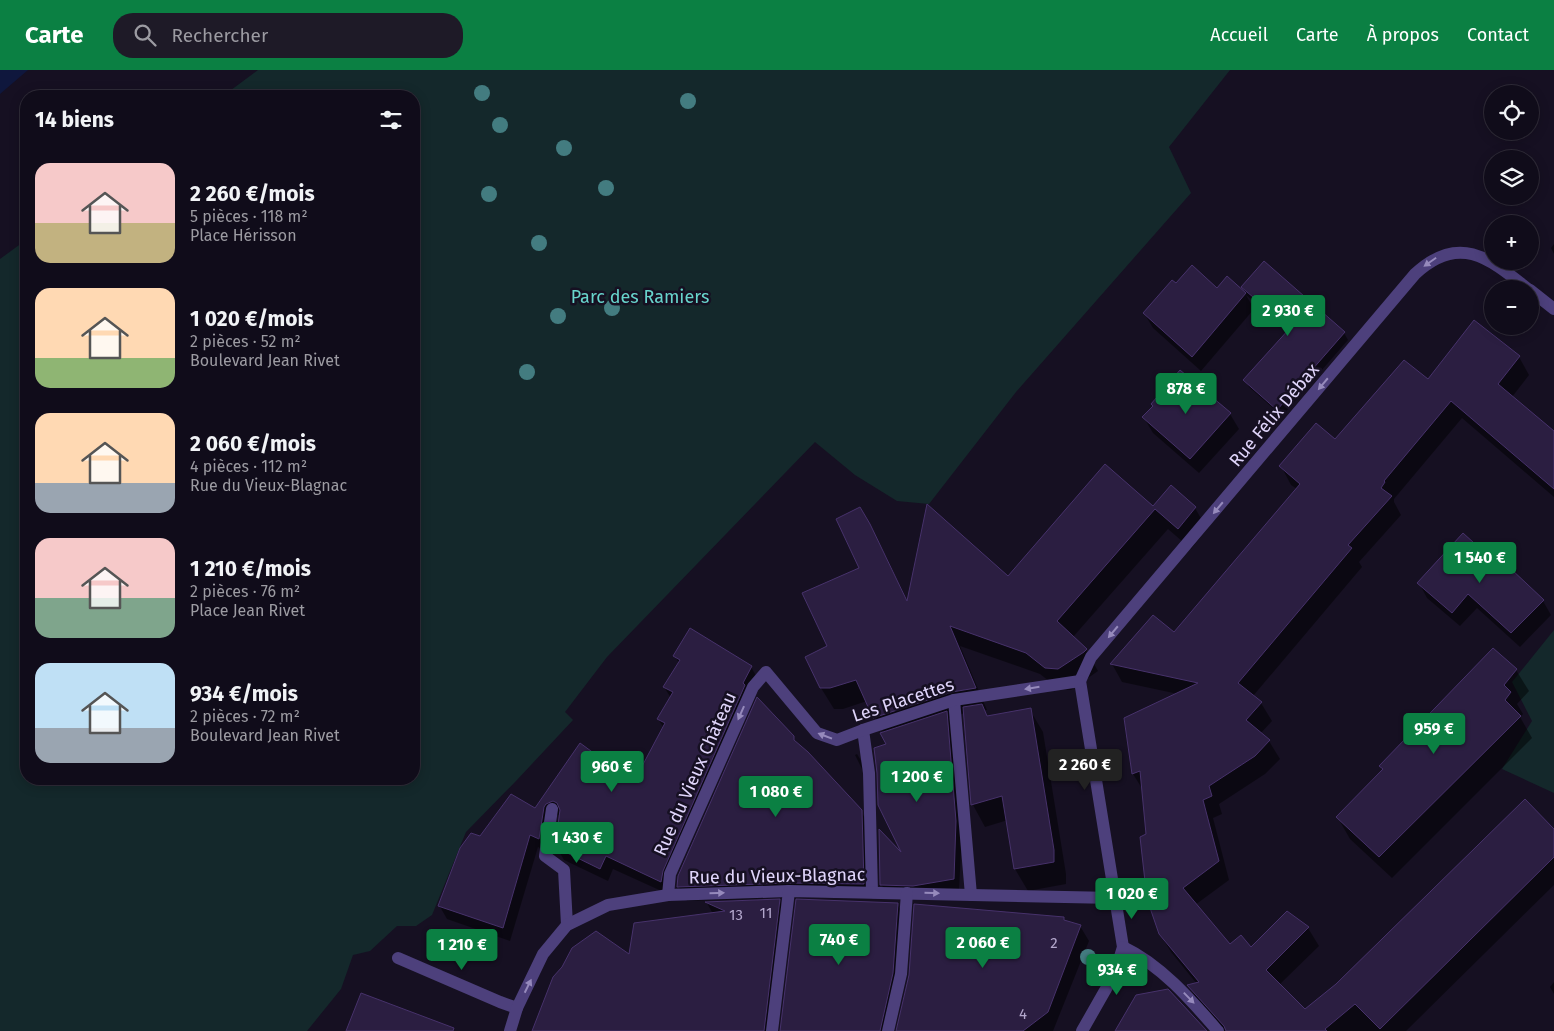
<!DOCTYPE html>
<html lang="fr">
<head>
<meta charset="utf-8">
<style>
	:root { --surface:#100c1a; --page:#1e1a27; --text:#f1f3f6; --muted:#9c9ba2; --line:#302c39; --accent:#0b8043 }
	body { margin:0; font-family:"Fira Sans",sans-serif; background:var(--page); color:var(--text); height:100vh; display:flex; flex-direction:column; font-size:19px; white-space:nowrap }
	* { box-sizing:border-box; margin:0 }
	p { font-size:16px; color:var(--muted) }
	.icon { flex:none; width:28px; height:28px; fill:none; stroke:currentColor; stroke-width:2; stroke-linecap:round; stroke-linejoin:round }
	.map { position:relative; flex:1; overflow:hidden }
	.sheet { position:absolute; left:20px; top:20px; width:400px; height:695px; display:flex; flex-direction:column; background:var(--surface); border-radius:20px; box-shadow:0 2px 12px #0003,0 0 0 1px var(--line) }
	.sheet>* { flex:none }
	.buttons { position:absolute; left:1484px; top:15px; display:grid; gap:10px }
	.buttons a { display:grid; place-items:center; width:55px; height:55px; border-radius:50%; background:var(--surface); box-shadow:0 2px 12px #0003,0 0 0 1px var(--line); font-size:25px }
	.price { position:absolute; translate:-50% -42px; padding:0 11px; border-radius:5px; background:var(--accent); color:#fff; font-size:16px; line-height:32px; filter:drop-shadow(0 1px 2px #0008) }
	.price::after { content:''; position:absolute; left:50%; top:30px; width:15px; height:11px; margin-left:-8px; background:inherit; clip-path:polygon(0 0,100% 0,50% 100%) }
	.price.current { background:#222; color:#fff }
	ul { padding:0; list-style:none }
	li { display:flex; align-items:center; gap:15px; height:125px; padding:0 15px }
	li span { display:grid; place-items:center; flex:none; width:140px; height:100px; border-radius:15px; color:#555 }
	li>.icon { margin-inline-start:auto }
	span .icon { width:60px; height:60px; fill:#fffc; stroke-width:1 }
	li b { font-size:21px }
	h2 { display:flex; justify-content:space-between; align-items:center; height:60px; padding:0 15px; font-size:21px }
	header { display:flex; align-items:center; gap:30px; box-sizing:border-box; height:70px; padding:0 25px; background:var(--accent); color:#fff }
	header strong { font-size:24px }
	nav { display:flex; gap:28px; margin-inline-start:auto; font-size:18px }
	.search { width:350px; height:45px; background:var(--page); display:flex; align-items:center; gap:12px; box-sizing:border-box; padding:0 18px; border-radius:20px; color:var(--muted); font-size:19px }
	.map>svg:first-child { display:block }
	.green { fill:#14282b }
	.water { fill:#0f173d }
	.shadow { fill:#0007 }
	.building { fill:#2b1e41; stroke:#47326b }
	.lines { fill:none; stroke-linecap:round; stroke-linejoin:round }
	.minor { stroke:#4d407c; stroke-width:12 }
	.tree { fill:#437c80 }
	.oneway { fill:#968abc }
	.labels { text-anchor:middle; stroke-width:5; stroke-linejoin:round; paint-order:stroke }
	.number-label { font-size:15px; fill:#b3a7cc }
	.park-label { font-size:18px; fill:#68d4cc; stroke:#161022 }
	.street-label { font-size:18px; fill:#e0d5fb; stroke:#161022 }
</style>
</head>
<body>
<header>
<strong>Carte</strong>
<div class="search"><svg class="icon" aria-label="search" viewBox="0 0 24 24"><circle cx="10" cy="10" r="6"/><path d="M15 15l6 6"/></svg>Rechercher</div>
<nav><a>Accueil</a><a>Carte</a><a>À propos</a><a>Contact</a></nav>
</header>
<div class="map">
<svg width="1554" height="961" viewBox="0 0 1554 961">
	<rect width="100%" height="100%" fill="#161022"/>
	<!-- green -->
	<g class="green">
		<path d="M258 0H1230L1169 77 1191 123 1016 322 929 434 897 431 855 405 815 372 607 587 565 642 573 650 516 711 466 762 432 845 416 856H397L370 881 353 885 341 919 307 961H0V189L26 170V709H414V26H223Z"/>
		<path d="M1554 560V723L1502 699 1532 651 1512 612Z"/>
	</g>
	<!-- water -->
	<path class="water" d="M0 0H28L0 24Z"/>
	<!-- shadow -->
	<g class="shadow">
		<path d="M1554 174V184L1551 178Z"/>
		<path d="M1227 208 1245 224 1242 217 1344 263 1348 270 1282 346 1249 317 1245 310 1289 261 1246 225 1254 239 1201 301 1153 258 1144 243 1176 215 1217 220Z"/>
		<path d="M1519 287 1529 305 1512 327 1554 363V427L1462 348 1394 429V432L1401 445 1359 492 1362 497 1253 626 1261 633 1272 651 1260 664 1269 671 1280 689 1265 704 1219 734 1222 744 1213 748 1229 810 1195 835 1230 876 1251 879 1287 842 1308 858 1319 876 1279 915 1305 941 1554 760V815L1406 961H1224L1199 933 1189 916 1197 914 1171 882 1160 864 1147 765 1143 720 1133 704 1125 649 1178 624 1122 612 1112 594 1174 564 1297 419 1291 415 1281 396 1335 371 1429 311Z"/>
		<path d="M1230 344 1239 359 1199 403 1153 363 1144 348Z"/>
		<path d="M1153 437 1195 438 1207 459 1191 479 1168 459 1073 567 1086 580 1098 601 1071 620 1059 619 1040 604 960 576 987 640H984L988 647 1030 640 1043 662 1066 804V814L1028 821 1015 799 1008 750 985 757 973 735 965 643 949 648 962 763 959 820 888 825 881 814 905 788 878 703 887 675 884 663 867 631 843 639H834L821 618 828 577 860 499 859 439 881 476 908 532 1008 508Z"/>
		<path d="M1507 504 1543 531 1551 545 1520 577 1477 538 1460 556 1427 528 1419 513Z"/>
		<path d="M690 560 751 597 759 611 670 815 668 824 613 799 608 811 564 790 556 776 561 744 553 747 547 782 538 777 510 871 447 849 439 835 480 768 536 740 580 675 618 702 640 703 664 658 658 649 671 628 664 617 679 593 675 586Z"/>
		<path d="M1493 580 1516 600 1529 621 1517 634 1523 644 1520 647 1532 668 1392 808 1350 769 1338 748 1383 701 1380 696Z"/>
		<path d="M793 667 797 675 861 741 870 757 872 829 798 827 687 831 678 816Z"/>
		<path d="M857 684 866 699 867 709 855 685Z"/>
		<path d="M779 831 788 846 774 961H533L629 887 713 844 707 833Z"/>
		<path d="M897 834 906 849 891 961H781Z"/>
		<path d="M1064 848 1066 852 1080 856 1089 871 1053 961H898Z"/>
		<path d="M1554 912V924L1550 917Z"/>
	</g>
	<!-- building -->
	<g class="building">
		<path d="M1264 191 1345 262 1277 340 1243 310 1290 258 1241 217Z"/>
		<path d="M1192 195 1217 218 1227 206 1246 223 1192 287 1143 243 1172 210 1176 213Z"/>
		<path d="M1474 250 1520 286 1498 314 1554 361V419L1451 331 1384 411 1385 412 1381 418 1392 426 1348 475 1352 478 1238 613 1262 632 1246 650 1270 670 1255 686 1209 716 1212 726 1203 730 1219 791 1183 818 1230 874 1241 865 1251 877 1287 841 1309 857 1266 900 1305 939 1336 914 1525 729 1554 759V787L1380 959 1355 934 1325 959 1327 961H1226L1224 956 1187 915 1199 912 1159 864 1147 829 1140 767 1146 764 1140 701 1132 704 1124 648 1198 613 1110 594 1153 545 1174 562 1300 414 1279 396 1316 353 1335 369 1404 290 1428 309Z"/>
		<path d="M1180 300 1231 343 1190 389 1142 347 1153 336 1151 334Z"/>
		<path d="M1105 394 1153 436 1171 415 1196 437 1178 459 1155 439 1057 551 1087 579 1084 582 1058 599 1045 598 1026 583 950 556 976 618 952 622 873 648 856 610 830 618H820L805 587 827 576 802 523 859 498 836 449 860 437 870 454 907 531 927 434 1008 506Z"/>
		<path d="M1463 463 1507 503 1510 498 1544 530 1511 563 1468 524 1452 543 1417 513Z"/>
		<path d="M690 558 752 596 743 613 745 615 663 801 661 812 606 786 600 799 555 777 560 740 557 733 553 731 546 734 544 737 539 769 530 765 503 858 438 836 460 778 471 763 480 766 511 724 535 738 580 673 617 700 620 693 639 702 665 653 657 649 673 622 663 617 680 590 673 586Z"/>
		<path d="M1493 578 1517 599 1504 615 1511 622 1505 630 1521 646 1379 787 1336 747 1383 699 1379 696Z"/>
		<path d="M757 627 794 666V670L808 682 862 740 864 814 789 813 677 817 678 806Z"/>
		<path d="M982 634 987 646 1031 638 1054 780V792L1014 799 1002 726 971 735 963 637Z"/>
		<path d="M947 641 956 751 954 809 913 816 880 815 879 759 901 782 878 735 877 703 874 678 886 674 880 663Z"/>
		<path d="M780 829 764 961H532L553 907 562 897 572 878 596 861 629 884 634 853 725 841 705 832Z"/>
		<path d="M796 829 898 833 893 903 880 961H780Z"/>
		<path d="M914 834 1064 847V850L1081 855 1048 942 1023 961H896L909 905Z"/>
		<path d="M1168 919 1207 961H1115L1136 925Z"/>
		<path d="M361 923 454 958 453 961H346Z"/>
	</g>
	<g class="lines">
		<!-- minor -->
		<g class="minor">
			<path d="M1530 220 1554 239"/>
			<path d="M1080 611 1091 587 1415 204C1459 163 1489 188 1528 219"/>
			<path d="M1080 611 1123 877 1115 903 1082 961"/>
			<path d="M954 630 971 825"/>
			<path d="M863 660 869 703 872 822"/>
			<path d="M552 739 545 786 564 800 567 855"/>
			<path d="M668 825 670 804 753 617 766 602 817 663 837 670 863 660 954 630 1080 611"/>
			<path d="M1123 877C1161 895 1191 930 1218 961"/>
			<path d="M398 888 500 932 517 938"/>
			<path d="M510 961 517 938 543 884 567 855 608 835 668 825 789 821 1114 828"/>
			<path d="M772 961 789 821"/>
			<path d="M888 961 901 904 907 823"/>
		</g>
	</g>
	<!-- trees -->
	<g class="tree">
		<circle cx="482" cy="23" r="8"/>
		<circle cx="688" cy="31" r="8"/>
		<circle cx="500" cy="55" r="8"/>
		<circle cx="564" cy="78" r="8"/>
		<circle cx="606" cy="118" r="8"/>
		<circle cx="489" cy="124" r="8"/>
		<circle cx="539" cy="173" r="8"/>
		<circle cx="612" cy="238" r="8"/>
		<circle cx="558" cy="246" r="8"/>
		<circle cx="527" cy="302" r="8"/>
		<circle cx="1088" cy="887" r="8"/>
	</g>
	<!-- one-way arrows -->
	<defs><path id="oneway-solid" d="M-6-.8H1V-3.2L6.5 0L1 3.2V.8H-6Z" transform="scale(1.25)"/></defs>
	<g class="oneway">
		<use href="#oneway-solid" transform="translate(1430 192) rotate(145)"/>
		<use href="#oneway-solid" transform="translate(1323 314) rotate(130)"/>
		<use href="#oneway-solid" transform="translate(1218 438) rotate(130)"/>
		<use href="#oneway-solid" transform="translate(1113 562) rotate(130)"/>
		<use href="#oneway-solid" transform="translate(1032 618) rotate(171)"/>
		<use href="#oneway-solid" transform="translate(741 643) rotate(114)"/>
		<use href="#oneway-solid" transform="translate(825 666) rotate(-159)"/>
		<use href="#oneway-solid" transform="translate(717 823) rotate(-2)"/>
		<use href="#oneway-solid" transform="translate(932 823) rotate(2)"/>
		<use href="#oneway-solid" transform="translate(528 916) rotate(-64)"/>
		<use href="#oneway-solid" transform="translate(1189 928) rotate(46)"/>
	</g>
	<g class="labels">
		<!-- number labels -->
		<g class="number-label">
			<text x="766" y="848">11</text>
			<text x="736" y="850">13</text>
			<text x="1054" y="878">2</text>
			<text x="1023" y="949">4</text>
		</g>
		<!-- park labels -->
		<g class="park-label">
			<text x="640" y="233">Parc des Ramiers</text>
		</g>
		<!-- street labels -->
		<g class="street-label">
			<text transform="translate(1274 345) rotate(-50)" y="6">Rue Félix Débax</text>
			<text transform="translate(903 630) rotate(-18)" y="6">Les Placettes</text>
			<text transform="translate(695 704) rotate(-66)" y="6">Rue du Vieux Château</text>
			<text transform="translate(777 806) rotate(-1)" y="6">Rue du Vieux-Blagnac</text>
		</g>
	</g>
</svg>
<div class="buttons">
<a><svg class="icon" aria-label="locate" viewBox="0 0 24 24"><circle cx="12" cy="12" r="6"/><path d="M12 2v4M12 18v4M2 12h4M18 12h4"/></svg></a>
<a><svg class="icon" aria-label="layers" viewBox="0 0 24 24"><path d="M12 4l9 5-9 5-9-5zM3 14l9 5 9-5"/></svg></a>
<a>+</a>
<a>−</a>
</div>
<b class="price" style="left:1288px;top:267px">2 930 €</b>
<b class="price" style="left:1186px;top:345px">878 €</b>
<b class="price" style="left:1480px;top:514px">1 540 €</b>
<b class="price" style="left:1434px;top:685px">959 €</b>
<b class="price current" style="left:1085px;top:721px">2 260 €</b>
<b class="price" style="left:612px;top:723px">960 €</b>
<b class="price" style="left:917px;top:733px">1 200 €</b>
<b class="price" style="left:776px;top:748px">1 080 €</b>
<b class="price" style="left:577px;top:794px">1 430 €</b>
<b class="price" style="left:1132px;top:850px">1 020 €</b>
<b class="price" style="left:839px;top:896px">740 €</b>
<b class="price" style="left:983px;top:899px">2 060 €</b>
<b class="price" style="left:462px;top:901px">1 210 €</b>
<b class="price" style="left:1117px;top:926px">934 €</b>
<section class="sheet">
<h2>14 biens<svg class="icon" aria-label="filters" viewBox="0 0 24 24"><path d="M4 7h16M4 17h16"/><circle cx="9" cy="7" r="2"/><circle cx="15" cy="17" r="2"/></svg></h2>
<ul>
<li><span style="background:linear-gradient(#f6c9c9 60%,#c2b280 0)"><svg class="icon" aria-label="home" viewBox="0 0 24 24"><path d="M3 11l9-7 9 7M6 9v11h12V9"/></svg></span><div><b>2 260 €/mois</b><p>5 pièces · 118 m²</p><p>Place Hérisson</p></div></li>
<li><span style="background:linear-gradient(#ffd9b3 70%,#8fb573 0)"><svg class="icon" aria-label="home" viewBox="0 0 24 24"><path d="M3 11l9-7 9 7M6 9v11h12V9"/></svg></span><div><b>1 020 €/mois</b><p>2 pièces · 52 m²</p><p>Boulevard Jean Rivet</p></div></li>
<li><span style="background:linear-gradient(#ffd9b3 70%,#9aa5b1 0)"><svg class="icon" aria-label="home" viewBox="0 0 24 24"><path d="M3 11l9-7 9 7M6 9v11h12V9"/></svg></span><div><b>2 060 €/mois</b><p>4 pièces · 112 m²</p><p>Rue du Vieux-Blagnac</p></div></li>
<li><span style="background:linear-gradient(#f6c9c9 60%,#7fa58c 0)"><svg class="icon" aria-label="home" viewBox="0 0 24 24"><path d="M3 11l9-7 9 7M6 9v11h12V9"/></svg></span><div><b>1 210 €/mois</b><p>2 pièces · 76 m²</p><p>Place Jean Rivet</p></div></li>
<li><span style="background:linear-gradient(#bfe0f5 65%,#9aa5b1 0)"><svg class="icon" aria-label="home" viewBox="0 0 24 24"><path d="M3 11l9-7 9 7M6 9v11h12V9"/></svg></span><div><b>934 €/mois</b><p>2 pièces · 72 m²</p><p>Boulevard Jean Rivet</p></div></li>
</ul>
</section>
</div>
</body>
</html>
